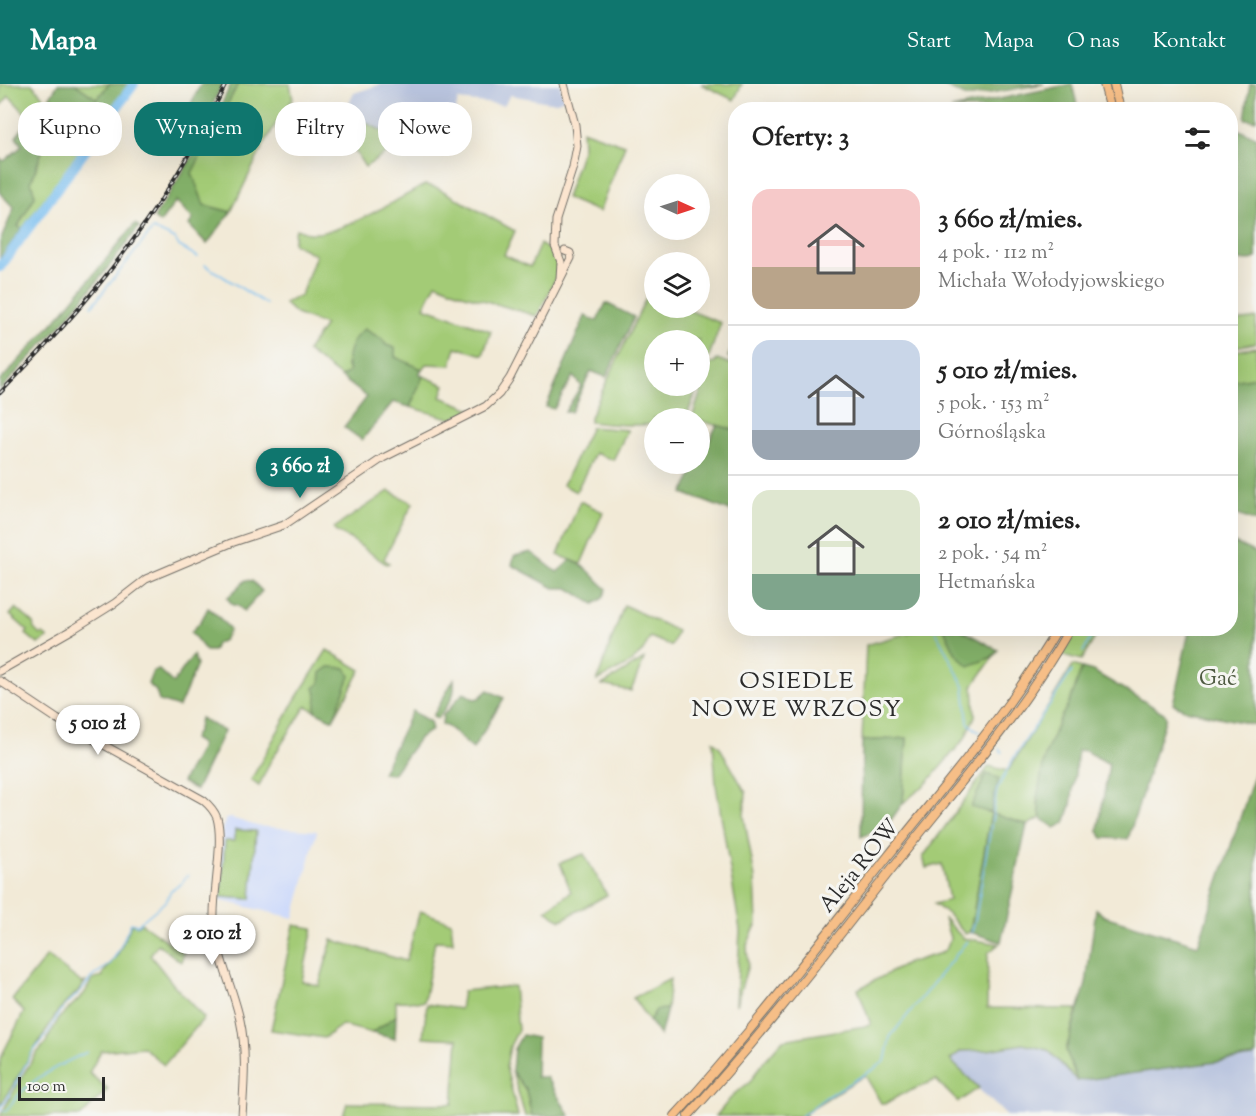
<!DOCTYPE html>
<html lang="pl">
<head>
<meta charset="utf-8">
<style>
	:root { --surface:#fff; --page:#f2f2f2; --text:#222; --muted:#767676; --line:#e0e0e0; --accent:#0f766e }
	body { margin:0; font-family:"Sorts Mill Goudy",serif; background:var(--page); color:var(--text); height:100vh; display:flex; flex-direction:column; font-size:22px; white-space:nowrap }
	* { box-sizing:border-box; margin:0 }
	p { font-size:20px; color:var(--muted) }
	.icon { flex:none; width:33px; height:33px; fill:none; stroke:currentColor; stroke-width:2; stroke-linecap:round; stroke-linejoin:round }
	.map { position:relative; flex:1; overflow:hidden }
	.panel { position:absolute; left:728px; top:18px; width:510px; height:534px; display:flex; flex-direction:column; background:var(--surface); border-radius:24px; box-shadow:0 6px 24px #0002 }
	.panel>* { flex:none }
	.banner { position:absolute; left:18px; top:18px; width:570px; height:54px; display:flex; gap:12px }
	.needle { width:39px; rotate:93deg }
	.tools { position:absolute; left:644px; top:90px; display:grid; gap:12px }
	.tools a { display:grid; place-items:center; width:66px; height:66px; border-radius:50%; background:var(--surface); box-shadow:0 6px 24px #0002; font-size:30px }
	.scale { position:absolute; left:18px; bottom:15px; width:87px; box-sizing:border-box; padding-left:6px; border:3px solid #2b2b2b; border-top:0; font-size:16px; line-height:21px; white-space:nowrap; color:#2b2b2b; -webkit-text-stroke:4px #f6f6f2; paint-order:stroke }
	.price { position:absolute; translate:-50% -51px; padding:0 14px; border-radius:21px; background:#fff; color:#222; font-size:20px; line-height:39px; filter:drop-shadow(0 2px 3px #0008) }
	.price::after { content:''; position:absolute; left:50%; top:36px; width:18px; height:14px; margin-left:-9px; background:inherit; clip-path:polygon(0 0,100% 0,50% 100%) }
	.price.active { background:var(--accent); color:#fff }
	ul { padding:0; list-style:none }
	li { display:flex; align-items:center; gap:18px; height:150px; padding:0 24px }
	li+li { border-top:2px solid var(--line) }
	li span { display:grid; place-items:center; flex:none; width:168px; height:120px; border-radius:18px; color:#555 }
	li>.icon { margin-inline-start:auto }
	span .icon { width:72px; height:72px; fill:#fffc; stroke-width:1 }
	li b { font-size:26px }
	h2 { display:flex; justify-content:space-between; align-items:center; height:72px; padding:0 24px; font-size:26px }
	.chip { padding:0 21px; border-radius:24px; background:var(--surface); box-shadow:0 6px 24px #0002; font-size:21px; line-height:54px }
	.chip.active { background:var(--accent); color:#fff }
	header { display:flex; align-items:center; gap:36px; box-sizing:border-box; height:84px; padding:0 30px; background:var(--accent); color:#fff }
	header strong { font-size:28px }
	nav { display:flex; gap:33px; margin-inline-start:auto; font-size:21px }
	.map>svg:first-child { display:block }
	.built { fill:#cedafa }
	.industrial { fill:#b9c4de }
	.green { fill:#a3cb76; stroke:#677b50; stroke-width:1.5 }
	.forest { fill:#82af67; stroke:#566d49; stroke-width:1.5 }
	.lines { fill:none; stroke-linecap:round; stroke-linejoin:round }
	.stream { stroke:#7abff1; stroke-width:1.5 }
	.river { stroke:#7abff1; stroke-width:10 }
	.secondary-casing { stroke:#716e67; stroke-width:9 }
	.primary-casing { stroke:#716e67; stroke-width:10 }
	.secondary { stroke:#fbe5cf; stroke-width:7 }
	.primary { stroke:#f6be87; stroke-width:8 }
	.rail-casing { stroke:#2b2b2b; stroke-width:4 }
	.rail { stroke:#f6f6f2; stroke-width:1.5; stroke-dasharray:4.5; stroke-linecap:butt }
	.labels { text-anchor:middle; stroke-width:6; stroke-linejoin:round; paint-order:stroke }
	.park-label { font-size:22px; fill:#4f5b42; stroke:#f6f6f2 }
	.street-label { font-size:22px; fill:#2b2b2b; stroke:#f6f6f2 }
	.neighbourhood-label { font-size:24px; letter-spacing:1.5px; fill:#2b2b2b; stroke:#f6f6f2 }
</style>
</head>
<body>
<header>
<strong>Mapa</strong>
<nav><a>Start</a><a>Mapa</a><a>O nas</a><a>Kontakt</a></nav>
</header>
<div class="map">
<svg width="1256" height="1032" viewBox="0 0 1256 1032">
	<rect width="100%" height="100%" fill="#f6f6f2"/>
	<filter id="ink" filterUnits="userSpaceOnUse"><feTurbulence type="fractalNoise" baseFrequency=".0167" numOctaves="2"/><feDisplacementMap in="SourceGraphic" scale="12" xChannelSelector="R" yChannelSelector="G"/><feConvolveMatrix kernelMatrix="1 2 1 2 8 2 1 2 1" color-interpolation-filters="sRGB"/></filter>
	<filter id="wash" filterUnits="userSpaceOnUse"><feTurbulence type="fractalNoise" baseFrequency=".008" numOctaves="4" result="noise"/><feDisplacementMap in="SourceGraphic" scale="24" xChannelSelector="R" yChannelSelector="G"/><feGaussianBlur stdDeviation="1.35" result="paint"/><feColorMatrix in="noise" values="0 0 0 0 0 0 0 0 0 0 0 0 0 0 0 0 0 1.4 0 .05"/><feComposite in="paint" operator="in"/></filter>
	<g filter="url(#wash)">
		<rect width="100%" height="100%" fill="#f2ead7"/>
		<!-- built -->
		<path class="built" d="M231 734 257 742 317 747 294 834 218 816 222 745 226 735Z"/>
		<!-- industrial -->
		<g class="industrial">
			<path d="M382 0H560L564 15 557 18H549L510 11 504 21 458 16 450 51H414L404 58 345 28 354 9Z"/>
			<path d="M1023 960 1048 966 1078 997 1253 973 1256 970V1032H1007L949 977 961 967 988 966Z"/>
		</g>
		<!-- green -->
		<g class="green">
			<path d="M0 0H32L47 17 50 13 95 48 22 145 18 143 35 112 31 98 45 59 30 34 9 12 0 23Z"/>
			<path d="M75 0H109L97 15Z"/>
			<path d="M238 0H290L293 15C267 48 250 90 231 128L204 121 191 89Z"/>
			<path d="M701 0H742L734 16Z"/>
			<path d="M345 28 404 58 365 83 341 45Z"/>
			<path d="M582 46 625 61 599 128 566 114 583 63Z"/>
			<path d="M425 101 438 104 515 147 504 171 530 183 540 160 554 169 558 184 557 192 537 232 462 210 436 199 424 223 491 247 483 271 456 263 451 281 426 280 422 285 395 273 382 255 364 245 346 280 349 288 341 293 307 267 325 241 296 230 284 219 301 211 316 171 293 159 296 145C300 146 305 149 310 149 340 152 397 115 425 101Z"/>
			<path d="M648 210 654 212V224H683L721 239 699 300V256H654V302H698L686 334H654V340C632 342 612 341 590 338V333Z"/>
			<path d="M1256 234V259L1230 264V238Z"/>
			<path d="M735 257V347L692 334 710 280 715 279 717 275 730 280 732 275 728 273Z"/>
			<path d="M1256 263V293L1233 298 1230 290V268Z"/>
			<path d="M423 292 445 301 441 313 472 325 452 335 410 323Z"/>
			<path d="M591 343 628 346 613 376 595 369 576 408 563 401Z"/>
			<path d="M389 407 413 419 384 475 389 479 386 480 352 456 335 447 334 444Z"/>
			<path d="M580 417 603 428 581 480 558 471Z"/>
			<path d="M624 521 677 547 671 562 650 553 643 567 629 580 597 597Z"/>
			<path d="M16 524 33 539 34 545 40 551 43 550 48 554 38 560 26 550 28 547 10 531Z"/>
			<path d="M944 544 956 570 992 573 998 566 973 602 975 632 965 654 927 699 903 719 907 654 862 657 866 561 921 545Z"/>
			<path d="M1075 545H1100L1082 576 1058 570Z"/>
			<path d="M327 566 361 586 333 636 306 622 270 678 259 702 251 696 295 616Z"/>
			<path d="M644 575 631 607 602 601Z"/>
			<path d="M1073 581 1082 584 1071 615 1059 637 1037 714 1041 734 1027 741 991 730 970 848 965 850 948 830 934 820 949 816 942 780 926 784 923 773 989 682 1008 687Z"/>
			<path d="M713 657 719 662 746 709 744 732 755 794 757 839 747 861 748 881 736 921 740 846 716 701Z"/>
			<path d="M235 746 256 747 251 815 221 813 225 757H234Z"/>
			<path d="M584 770 607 811 561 836 546 826 571 808 560 779Z"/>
			<path d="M420 827 451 838 453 858 435 857 424 918 396 917V932L372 949 342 941 324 954 271 946 294 841 313 844 302 897 319 902 332 856 406 877Z"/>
			<path d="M944 834 963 854 999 860 988 869 987 924 1077 925 1066 966 1077 997 1048 966 1023 960 988 966 961 967 950 976 979 1004 958 1018 936 996 900 1011 885 1020 881 1019 865 991 805 1028 806 1032H716L734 1010 750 998 760 982 783 956 871 941 858 905 908 879 941 869 947 864 950 854Z"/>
			<path d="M141 839 184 869 181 878 158 860 150 871 173 900 204 934 164 981 143 963 101 967 89 989 108 1005 81 1032H0L24 989 36 970 45 960 59 934 84 910 92 896 103 892V889L118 870 131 841 134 840 137 842Z"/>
			<path d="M47 872 82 899 85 898 81 904 58 927 0 1022V975L24 928 12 916Z"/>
			<path d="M670 895 667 925 656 927 649 937 633 914Z"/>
			<path d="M514 902 518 946 510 962 506 983 518 1032H343L347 1019 453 1020 458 955 423 953 427 920 460 925 463 907Z"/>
			<path d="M512 987 526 1006 532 1032H525Z"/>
		</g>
		<!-- forest -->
		<g class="forest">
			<path d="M58 0H75L97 15 109 0H131L95 48 50 13Z"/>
			<path d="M201 0H222L210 27 188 55 179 49V44Z"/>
			<path d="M231 0H238L192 89 204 121 231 128 207 160 189 141 193 135 176 117 160 139 154 134 213 39Z"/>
			<path d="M939 0H1044L967 13Z"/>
			<path d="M1072 0 1078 25H951Z"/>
			<path d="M1250 0H1256V36L1245 35Z"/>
			<path d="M30 34 45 59 31 98 35 112 18 142 22 145 0 175V158L14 124 0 109V74L4 77 22 62 16 53Z"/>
			<path d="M1232 43 1256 53V174L1248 177 1230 175V50Z"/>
			<path d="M135 140 139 143 104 189 61 241 0 306V297L62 229Z"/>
			<path d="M606 219 634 233 606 293 591 287 571 328H565L581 302 573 292 554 325 546 323 585 232 597 237Z"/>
			<path d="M364 245 382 255 386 261 395 264V273L422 285 419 290 423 292 410 323 393 318 362 356 344 343 367 313 341 293 349 288C344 273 352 254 364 245Z"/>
			<path d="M1230 290 1233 297 1256 293V438L1233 429 1230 433Z"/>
			<path d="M717 341 735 346V416L730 427 683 409Z"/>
			<path d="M1230 457 1256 469V641L1186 626 1173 620 1189 548 1181 545 1230 544Z"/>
			<path d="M531 468 557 488 571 476C591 484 592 493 607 505L603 514 594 520 568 504H554L512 481 514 472Z"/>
			<path d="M246 496 252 497 262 507 244 527 237 521H233L227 514Z"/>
			<path d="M208 524C217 529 222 538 230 545L224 556 216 560 213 567H206L191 548 201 537Z"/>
			<path d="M944 545H960L998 566 992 573 969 582 956 570Z"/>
			<path d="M193 571 197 581 179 623 159 617 156 607 148 600 153 587 158 585 173 599Z"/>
			<path d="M329 583 346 584 350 592 333 636 315 627 317 613 314 604 320 599 321 589Z"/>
			<path d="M1082 584 1093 587 1164 629 1166 633 1128 755 1103 754 1098 747 1109 680 1086 667 1078 666 1071 721 1065 739 1055 744 1041 734 1037 714 1045 671 1059 637 1071 615Z"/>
			<path d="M454 595C456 614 448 620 438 634L433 632Z"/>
			<path d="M488 606 504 614 473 665C462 657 455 645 442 640L443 631C452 625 455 615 464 609L474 615 479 614Z"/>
			<path d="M412 627 430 638 432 646 420 653 393 690 382 689Z"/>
			<path d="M200 634 224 647 196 706 182 698 200 665 201 660 193 655 198 645Z"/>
			<path d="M907 654 903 719 886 743 861 753 862 657Z"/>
			<path d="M1256 686V970L1253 973 1077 997 1066 966 1086 900 1096 825 1104 832 1198 861Z"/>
			<path d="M986 690 999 694 991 729 1027 741 1001 858 970 848 991 729 971 723Z"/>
			<path d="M667 925 660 952 649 937 656 926Z"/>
			<path d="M396 932 395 955 372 949Z"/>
			<path d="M522 951 537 954 536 993H546L570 1032H532L526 1006 512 987 514 965Z"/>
		</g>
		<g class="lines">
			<!-- stream -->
			<g class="stream">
				<path d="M205 181 266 220"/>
				<path d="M92 222 153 145 175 155 179 162 198 173"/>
				<path d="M934 544 964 602 968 639 979 648"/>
				<path d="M1083 568 1096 544"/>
				<path d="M999 665 1002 668"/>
				<path d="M971 850 975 837 997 706 1013 675 1072 587"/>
				<path d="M0 1024 6 1017 32 969 48 949 60 927 83 905 92 893 110 880 118 868 131 839 137 841 166 817 171 806 180 801 188 791"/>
				<path d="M0 1025 7 1027C23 997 58 982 87 968"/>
				<path d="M801 1032 826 1013 874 985 885 977 890 953 967 857"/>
			</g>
			<!-- river -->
			<path class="river" d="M0 183 134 0"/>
		</g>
	</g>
	<g filter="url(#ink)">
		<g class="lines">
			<!-- secondary casing -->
			<g class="secondary-casing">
				<g id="secondary">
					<path d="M560 194 561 178 555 162 556 136 573 83 577 62 575 41 564 0"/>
					<path d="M0 587 75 544 115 519 146 495 231 459 284 441 383 374 486 322 499 310 510 294 571 174 570 169 565 167"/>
					<path d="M0 597 57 635 203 716C209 721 214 726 217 734 224 759 213 806 214 834 215 869 233 903 240 936 247 967 244 1000 242 1032"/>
				</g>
			</g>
			<!-- primary casing -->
			<g class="primary-casing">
				<g id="primary">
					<path d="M1104 0 1111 26"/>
					<path d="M1114 0 1120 26"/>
					<path d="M675 1032C751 949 819 859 889 771 948 697 1010 626 1058 544"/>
					<path d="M688 1032C766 947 836 855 908 764 965 693 1025 624 1070 544"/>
				</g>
			</g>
			<!-- secondary -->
			<use href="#secondary" class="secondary"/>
			<!-- primary -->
			<use href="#primary" class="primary"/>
			<!-- rail casing -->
			<g class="rail-casing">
				<path id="rail" d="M0 309C33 275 66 241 96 204 147 142 191 73 226 0"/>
			</g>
			<!-- rail -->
			<use href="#rail" class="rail"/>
		</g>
	</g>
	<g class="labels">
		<!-- park labels -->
		<g class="park-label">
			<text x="1218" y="601">Gać</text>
		</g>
		<!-- street labels -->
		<g class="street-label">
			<text transform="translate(858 781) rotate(-51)" y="8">Aleja ROW</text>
		</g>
		<!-- neighbourhood labels -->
		<g class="neighbourhood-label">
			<text x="797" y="604">OSIEDLE<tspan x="797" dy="28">NOWE WRZOSY</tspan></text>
		</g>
	</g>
</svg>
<div class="tools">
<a><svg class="needle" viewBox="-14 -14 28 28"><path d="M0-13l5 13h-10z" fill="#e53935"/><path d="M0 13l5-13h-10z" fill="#767676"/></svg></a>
<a><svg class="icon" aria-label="layers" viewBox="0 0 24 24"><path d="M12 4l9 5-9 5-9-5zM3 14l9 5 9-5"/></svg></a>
<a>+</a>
<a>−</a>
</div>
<div class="scale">100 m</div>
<b class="price active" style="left:300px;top:415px">3 660 zł</b>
<b class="price" style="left:98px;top:672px">5 010 zł</b>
<b class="price" style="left:212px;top:882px">2 010 zł</b>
<div class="banner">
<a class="chip">Kupno</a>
<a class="chip active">Wynajem</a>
<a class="chip">Filtry</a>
<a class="chip">Nowe</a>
</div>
<section class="panel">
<h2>Oferty: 3<svg class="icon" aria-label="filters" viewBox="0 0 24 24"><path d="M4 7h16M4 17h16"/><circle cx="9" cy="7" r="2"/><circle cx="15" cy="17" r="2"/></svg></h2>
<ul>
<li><span style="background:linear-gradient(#f6c9c9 65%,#b9a48a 0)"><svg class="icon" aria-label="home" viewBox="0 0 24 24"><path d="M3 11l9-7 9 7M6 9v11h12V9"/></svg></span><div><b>3 660 zł/mies.</b><p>4 pok. · 112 m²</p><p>Michała Wołodyjowskiego</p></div></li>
<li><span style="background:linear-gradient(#c9d6e8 75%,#9aa5b1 0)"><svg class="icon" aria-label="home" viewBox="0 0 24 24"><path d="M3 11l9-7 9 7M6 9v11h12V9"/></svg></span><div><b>5 010 zł/mies.</b><p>5 pok. · 153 m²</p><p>Górnośląska</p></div></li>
<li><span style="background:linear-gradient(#dfe7d0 70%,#7fa58c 0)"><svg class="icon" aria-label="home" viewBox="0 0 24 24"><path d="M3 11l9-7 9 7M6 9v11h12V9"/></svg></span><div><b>2 010 zł/mies.</b><p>2 pok. · 54 m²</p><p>Hetmańska</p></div></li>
</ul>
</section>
</div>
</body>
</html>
